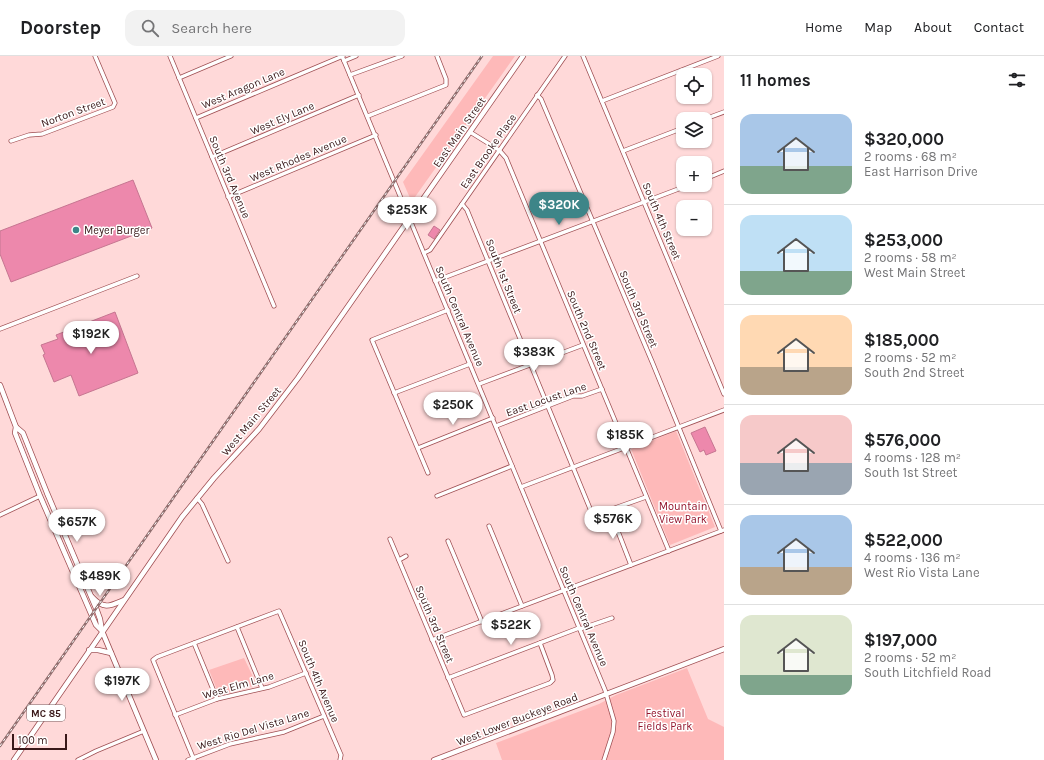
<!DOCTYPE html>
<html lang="en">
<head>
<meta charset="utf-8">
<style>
	:root { --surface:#fff; --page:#f2f2f2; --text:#202124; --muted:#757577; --line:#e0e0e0; --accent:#3d8588 }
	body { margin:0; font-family:Karla,sans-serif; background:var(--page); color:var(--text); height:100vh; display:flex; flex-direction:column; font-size:15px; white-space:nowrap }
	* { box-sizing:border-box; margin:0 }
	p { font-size:13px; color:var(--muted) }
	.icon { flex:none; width:22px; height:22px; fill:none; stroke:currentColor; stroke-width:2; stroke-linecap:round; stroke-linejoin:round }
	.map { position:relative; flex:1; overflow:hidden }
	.sheet { display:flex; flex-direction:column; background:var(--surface); width:320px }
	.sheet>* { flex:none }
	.fabs { position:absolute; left:676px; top:12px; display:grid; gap:8px }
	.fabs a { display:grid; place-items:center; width:36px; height:36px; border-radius:8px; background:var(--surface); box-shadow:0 1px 3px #0004; font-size:20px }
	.scale { position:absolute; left:12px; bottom:10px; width:55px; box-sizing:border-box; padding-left:4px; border:2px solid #391819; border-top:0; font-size:11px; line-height:14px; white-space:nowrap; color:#391819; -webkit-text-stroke:3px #fff; paint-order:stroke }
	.price { position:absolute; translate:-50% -34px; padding:0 9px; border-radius:14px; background:#fff; color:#222; font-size:13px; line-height:26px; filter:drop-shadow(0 1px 2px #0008) }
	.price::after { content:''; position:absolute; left:50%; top:24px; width:12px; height:9px; margin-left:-6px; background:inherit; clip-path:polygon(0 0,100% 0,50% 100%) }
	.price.on { background:var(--accent); color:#fff }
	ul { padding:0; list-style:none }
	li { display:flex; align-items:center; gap:12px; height:100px; padding:0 16px }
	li+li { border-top:1px solid var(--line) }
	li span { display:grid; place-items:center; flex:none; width:112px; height:80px; border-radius:12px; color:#555 }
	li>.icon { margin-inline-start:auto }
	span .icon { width:48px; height:48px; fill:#fffc; stroke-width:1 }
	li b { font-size:17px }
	h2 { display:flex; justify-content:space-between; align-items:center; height:48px; padding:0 16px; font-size:17px }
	header { display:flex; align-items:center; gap:24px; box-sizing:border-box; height:56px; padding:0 20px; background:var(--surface); border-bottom:1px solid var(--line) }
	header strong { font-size:19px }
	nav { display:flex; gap:22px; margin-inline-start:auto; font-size:14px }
	.search { width:280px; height:36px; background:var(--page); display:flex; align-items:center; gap:10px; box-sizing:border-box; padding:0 14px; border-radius:12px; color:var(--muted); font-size:15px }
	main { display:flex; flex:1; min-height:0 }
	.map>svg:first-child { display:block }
	.green { fill:#feb9b9 }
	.building { fill:#ed88ac; stroke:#c67691 }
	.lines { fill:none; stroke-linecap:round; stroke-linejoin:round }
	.minor-casing { stroke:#9f4f53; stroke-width:5 }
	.major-casing { stroke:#9f4f53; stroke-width:6 }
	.minor { stroke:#fff; stroke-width:3.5 }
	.major { stroke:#fff; stroke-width:4.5 }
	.rail-casing { stroke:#8f6c6c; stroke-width:2.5 }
	.rail { stroke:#fff; stroke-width:1; stroke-dasharray:3; stroke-linecap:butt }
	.poi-dot { fill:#3d8588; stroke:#fff; stroke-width:1.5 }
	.labels { text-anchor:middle; stroke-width:3; stroke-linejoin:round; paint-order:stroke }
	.shield { fill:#fff; stroke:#745d5e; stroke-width:1 }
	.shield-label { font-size:10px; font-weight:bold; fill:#391819 }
	.street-label { font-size:11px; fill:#391819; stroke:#fff }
	.poi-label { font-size:11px; fill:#391819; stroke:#fff; text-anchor:start }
	.park-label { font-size:11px; fill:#93142c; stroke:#fff }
</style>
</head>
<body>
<header>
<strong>Doorstep</strong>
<div class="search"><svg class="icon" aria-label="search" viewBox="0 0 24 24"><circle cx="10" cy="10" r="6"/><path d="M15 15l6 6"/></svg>Search here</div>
<nav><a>Home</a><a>Map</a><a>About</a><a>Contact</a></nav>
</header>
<main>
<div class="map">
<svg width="724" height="704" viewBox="0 0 724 704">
	<rect width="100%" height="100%" fill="#ffd9d9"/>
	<!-- green -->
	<g class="green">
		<path d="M493 0H515L415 141 410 142 403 126Z"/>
		<path d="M676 375 715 471 670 489 631 393Z"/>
		<path d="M244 602 257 629 219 639 209 614Z"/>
		<path d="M687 612 708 663 724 671V704H502L496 687 599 648 616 639Z"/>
	</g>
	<!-- building -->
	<g class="building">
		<path d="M133 124 152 172 11 226 0 198V175Z"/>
		<path d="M434 170 440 174 434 183 428 179Z"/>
		<path d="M115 256 138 317 79 340 71 319 54 326 43 299 45 298 41 289 58 283 56 279Z"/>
		<path d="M705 371 716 395 706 399 704 394 700 396 691 377Z"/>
	</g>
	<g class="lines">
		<!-- minor casing -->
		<g class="minor-casing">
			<g id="minor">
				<path d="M170 0 274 250"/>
				<path d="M342 0 605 634 614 665 613 676 604 704"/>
				<path d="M583 0 724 338"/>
				<path d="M344 5 356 0"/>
				<path d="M350 19 402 0"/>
				<path d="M179 22 231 0"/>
				<path d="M537 39 541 43 653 308 721 475"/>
				<path d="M602 45 718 0"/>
				<path d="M368 60 446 29V23L437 0"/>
				<path d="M196 62 343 0"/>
				<path d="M705 63 724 56"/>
				<path d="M470 76 499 94 506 102 669 495"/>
				<path d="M11 85 29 79 42 78 113 51 115 47 95 0"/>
				<path d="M623 95 683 72"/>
				<path d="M212 101 359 39"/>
				<path d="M705 123 724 115"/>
				<path d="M228 141 376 79"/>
				<path d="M462 148 467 154 591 455"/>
				<path d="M424 197 430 194 565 0"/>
				<path d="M435 225 689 129"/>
				<path d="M0 273 137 220"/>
				<path d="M479 328 583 289"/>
				<path d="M394 337 470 308"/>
				<path d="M496 370 573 340H582L602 333"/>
				<path d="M418 392 493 362"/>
				<path d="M428 417 372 284 448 254"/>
				<path d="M521 431 724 354"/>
				<path d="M437 440 512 410"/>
				<path d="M197 442 202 448 228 505"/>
				<path d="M0 459 40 440"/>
				<path d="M489 470 522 550"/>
				<path d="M390 483 464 659 550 627 553 624 552 619 540 587"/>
				<path d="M448 485 482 566"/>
				<path d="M399 504 406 500"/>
				<path d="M631 509 612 460V456L615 452 646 441"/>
				<path d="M417 546 425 543"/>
				<path d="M237 571 262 632"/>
				<path d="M580 573 612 562"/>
				<path d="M432 584 724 474"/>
				<path d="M194 587 217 643"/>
				<path d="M448 622 579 572"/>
				<path d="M175 659 217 643 269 631 306 617"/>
				<path d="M78 704 96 695 144 675"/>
				<path d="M188 704 230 688 284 676 324 660"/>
				<path d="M194 704 153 604 157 601 279 555 341 699 340 704"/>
			</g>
		</g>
		<!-- major casing -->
		<g class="major-casing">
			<g id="major">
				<path d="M0 329 16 371 23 377 47 437 96 552 100 563 102 575 156 704"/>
				<path d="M16 371 15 377 40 440 96 569 102 575"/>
				<path d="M92 541C104 554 110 550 124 544"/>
				<path d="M89 594H98L111 597"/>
				<path d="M14 704 182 461 214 422 259 373 298 322 523 0"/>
				<path d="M434 704 724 593"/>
			</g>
		</g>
		<!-- minor -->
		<use href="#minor" class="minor"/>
		<!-- major -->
		<use href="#major" class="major"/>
		<!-- rail casing -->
		<g class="rail-casing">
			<path id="rail" d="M0 690 482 0"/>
		</g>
		<!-- rail -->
		<use href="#rail" class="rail"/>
	</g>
	<!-- markers -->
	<circle class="poi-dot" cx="76" cy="174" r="4"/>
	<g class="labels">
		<!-- shield labels -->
		<rect class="shield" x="27" y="649" width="38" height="16" rx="3"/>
		<g class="shield-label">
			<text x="46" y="661">MC 85</text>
		</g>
		<!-- street labels -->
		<g class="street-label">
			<text transform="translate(243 32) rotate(-23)" y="4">West Aragon Lane</text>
			<text transform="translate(73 56) rotate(-20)" y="4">Norton Street</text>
			<text transform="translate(282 62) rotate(-23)" y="4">West Ely Lane</text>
			<text transform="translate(459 76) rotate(-55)" y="4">East Main Street</text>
			<text transform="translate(488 95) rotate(-55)" y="4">East Brooke Place</text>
			<text transform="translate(298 102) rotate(-23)" y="4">West Rhodes Avenue</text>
			<text transform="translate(230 121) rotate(67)" y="4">South 3rd Avenue</text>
			<text transform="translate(662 165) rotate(67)" y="4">South 4th Street</text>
			<text transform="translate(504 220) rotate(68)" y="4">South 1st Street</text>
			<text transform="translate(639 253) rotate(67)" y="4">South 3rd Street</text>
			<text transform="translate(460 260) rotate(67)" y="4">South Central Avenue</text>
			<text transform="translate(587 274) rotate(67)" y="4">South 2nd Street</text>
			<text transform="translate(546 343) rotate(-19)" y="4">East Locust Lane</text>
			<text transform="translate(251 365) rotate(-50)" y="4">West Main Street</text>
			<text transform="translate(584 560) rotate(67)" y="4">South Central Avenue</text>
			<text transform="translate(435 568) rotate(67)" y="4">South 3rd Street</text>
			<text transform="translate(319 625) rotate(67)" y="4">South 4th Avenue</text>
			<text transform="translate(238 629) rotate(-16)" y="4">West Elm Lane</text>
			<text transform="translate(517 663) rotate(-21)" y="4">West Lower Buckeye Road</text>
			<text transform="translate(253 673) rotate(-17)" y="4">West Rio Del Vista Lane</text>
		</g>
		<!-- poi labels -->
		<g class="poi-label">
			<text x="84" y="178">Meyer Burger</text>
		</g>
		<!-- park labels -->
		<g class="park-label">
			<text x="683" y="454">Mountain<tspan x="683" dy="13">View Park</tspan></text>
			<text x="665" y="661">Festival<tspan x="665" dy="13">Fields Park</tspan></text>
		</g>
	</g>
</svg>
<div class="fabs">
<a><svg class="icon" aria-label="locate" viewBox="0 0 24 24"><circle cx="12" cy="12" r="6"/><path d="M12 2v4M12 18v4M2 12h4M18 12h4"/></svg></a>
<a><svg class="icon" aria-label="layers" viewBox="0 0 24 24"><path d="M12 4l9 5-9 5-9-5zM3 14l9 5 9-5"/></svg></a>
<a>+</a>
<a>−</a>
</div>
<div class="scale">100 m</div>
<b class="price on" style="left:559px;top:170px">$320K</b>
<b class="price" style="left:407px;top:175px">$253K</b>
<b class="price" style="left:91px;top:299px">$192K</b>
<b class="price" style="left:534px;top:317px">$383K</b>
<b class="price" style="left:453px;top:370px">$250K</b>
<b class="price" style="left:625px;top:400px">$185K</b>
<b class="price" style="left:613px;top:484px">$576K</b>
<b class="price" style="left:77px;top:487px">$657K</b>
<b class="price" style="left:100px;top:541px">$489K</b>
<b class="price" style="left:511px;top:590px">$522K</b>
<b class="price" style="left:122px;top:646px">$197K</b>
</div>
<section class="sheet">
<h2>11 homes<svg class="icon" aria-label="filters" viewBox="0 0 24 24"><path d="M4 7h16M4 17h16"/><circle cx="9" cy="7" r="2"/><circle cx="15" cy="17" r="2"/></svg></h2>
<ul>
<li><span style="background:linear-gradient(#a9c7e8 65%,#7fa58c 0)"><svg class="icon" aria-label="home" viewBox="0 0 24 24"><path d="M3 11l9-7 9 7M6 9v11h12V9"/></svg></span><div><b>$320,000</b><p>2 rooms · 68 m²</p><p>East Harrison Drive</p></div></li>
<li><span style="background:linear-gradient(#bfe0f5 70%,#7fa58c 0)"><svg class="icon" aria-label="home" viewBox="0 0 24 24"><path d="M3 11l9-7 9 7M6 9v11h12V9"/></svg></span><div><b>$253,000</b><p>2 rooms · 58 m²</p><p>West Main Street</p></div></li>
<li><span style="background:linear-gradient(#ffd9b3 65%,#b9a48a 0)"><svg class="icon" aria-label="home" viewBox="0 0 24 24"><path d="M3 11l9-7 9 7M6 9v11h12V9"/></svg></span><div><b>$185,000</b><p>2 rooms · 52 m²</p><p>South 2nd Street</p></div></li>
<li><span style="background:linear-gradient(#f6c9c9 60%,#9aa5b1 0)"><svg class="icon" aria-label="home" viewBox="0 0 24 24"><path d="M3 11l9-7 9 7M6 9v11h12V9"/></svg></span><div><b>$576,000</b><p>4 rooms · 128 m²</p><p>South 1st Street</p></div></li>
<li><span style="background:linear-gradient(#a9c7e8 65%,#b9a48a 0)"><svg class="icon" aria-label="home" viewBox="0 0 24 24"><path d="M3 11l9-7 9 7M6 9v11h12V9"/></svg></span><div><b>$522,000</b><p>4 rooms · 136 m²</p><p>West Rio Vista Lane</p></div></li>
<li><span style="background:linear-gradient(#dfe7d0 75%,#7fa58c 0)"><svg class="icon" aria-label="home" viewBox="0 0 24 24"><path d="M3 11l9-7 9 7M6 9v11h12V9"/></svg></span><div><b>$197,000</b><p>2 rooms · 52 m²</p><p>South Litchfield Road</p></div></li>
</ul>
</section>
</main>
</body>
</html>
